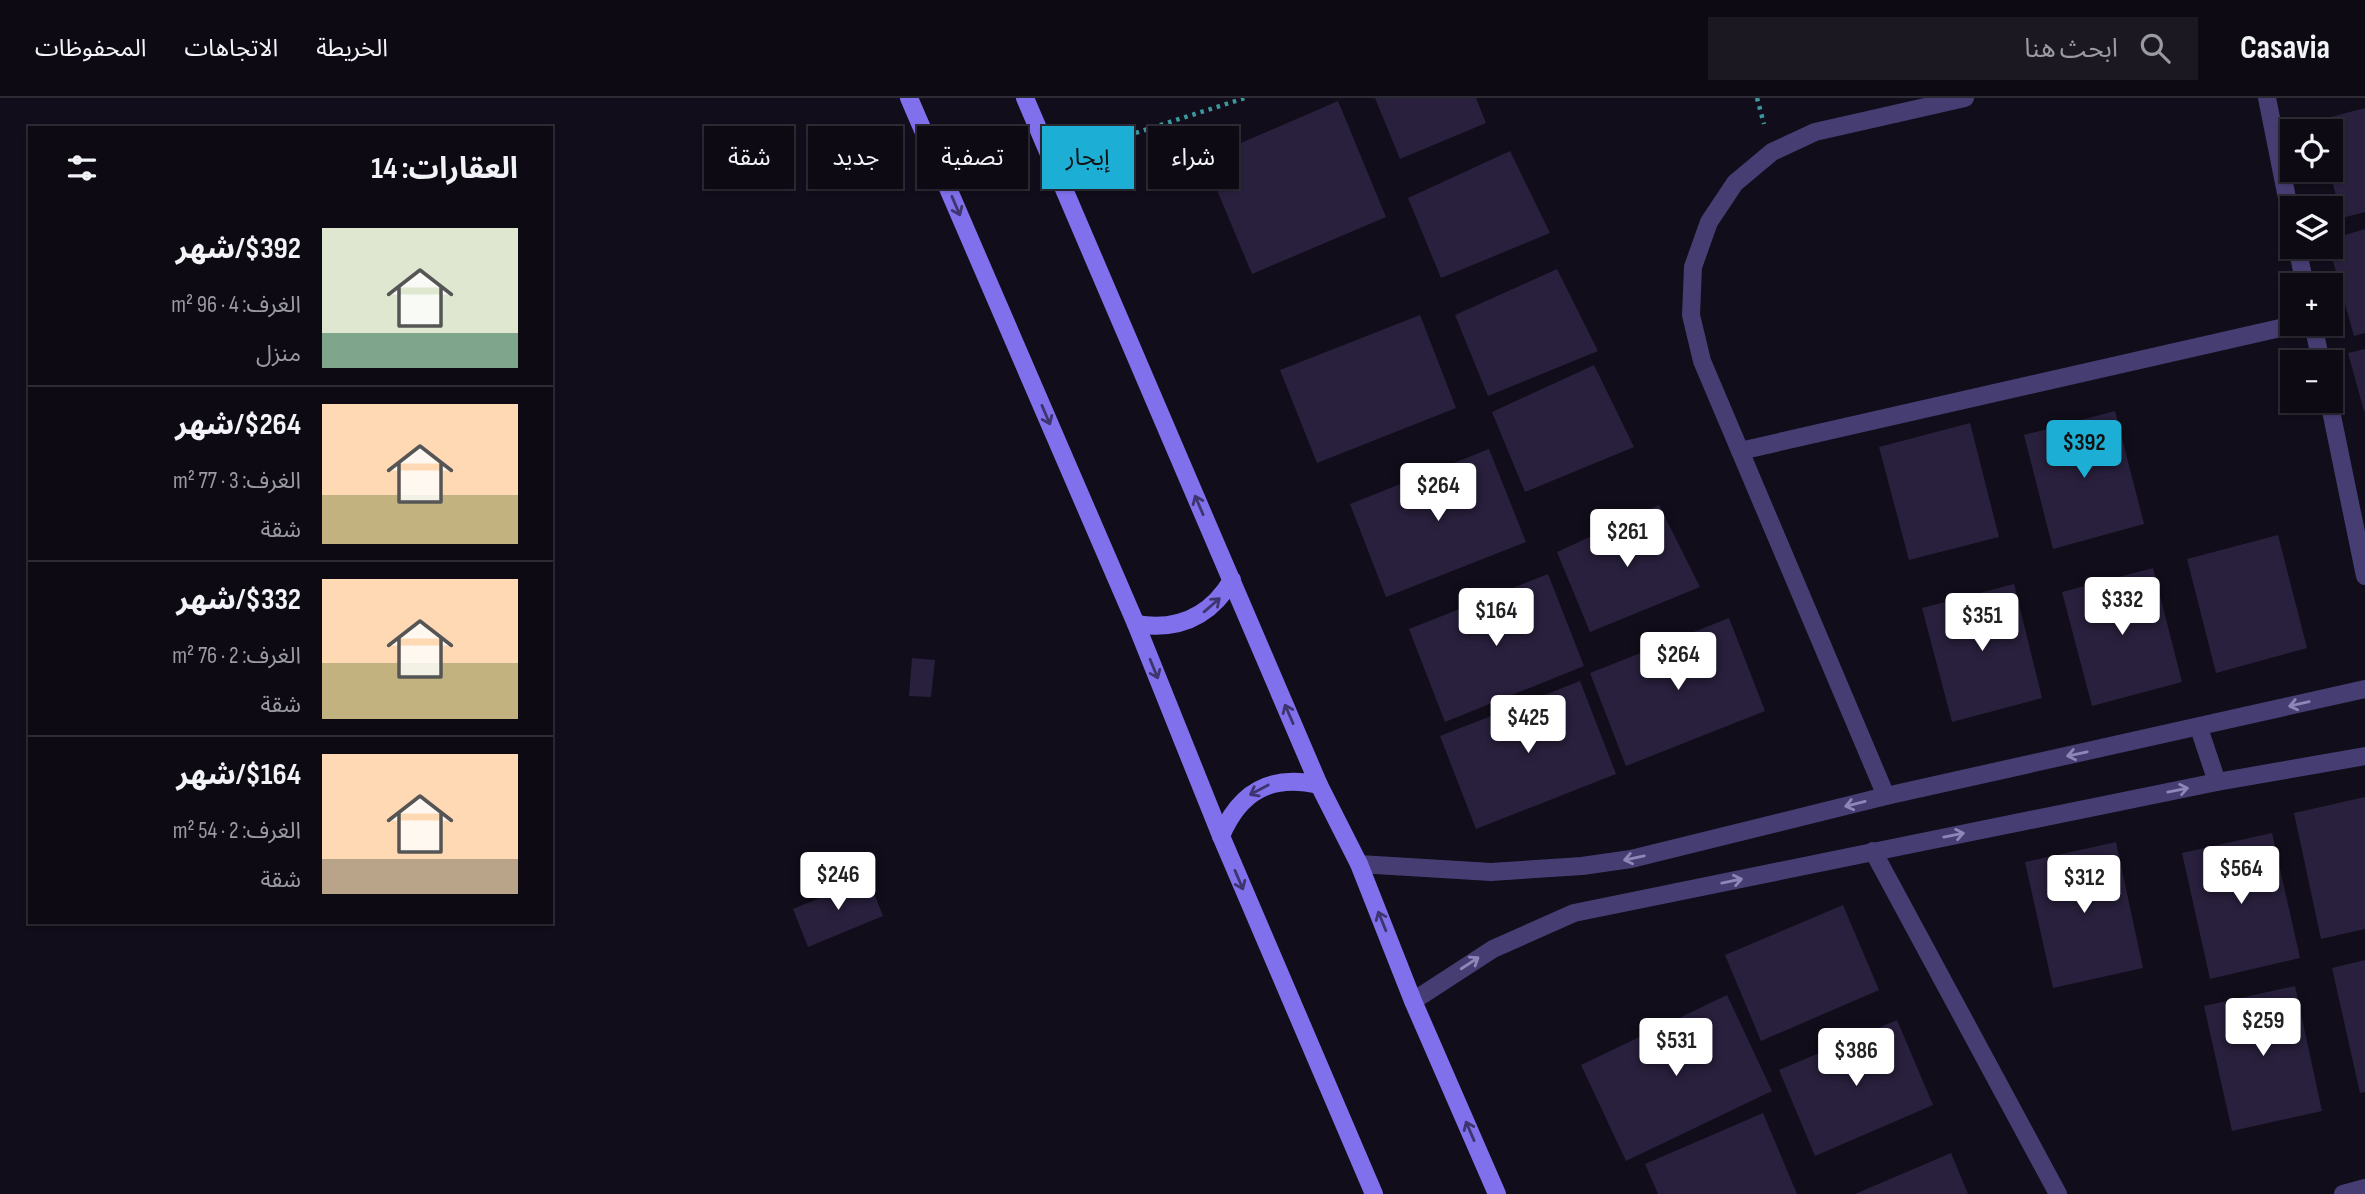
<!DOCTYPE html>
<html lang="ar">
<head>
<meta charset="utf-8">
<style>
	:root { --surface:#0d0a14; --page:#1b1822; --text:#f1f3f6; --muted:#9a9aa0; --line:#2d2b34; --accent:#1caed5 }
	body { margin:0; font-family:"Sofia Sans Condensed","Noto Sans Arabic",sans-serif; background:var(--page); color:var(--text); direction:rtl; height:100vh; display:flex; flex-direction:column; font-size:26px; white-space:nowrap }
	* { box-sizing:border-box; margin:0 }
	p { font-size:23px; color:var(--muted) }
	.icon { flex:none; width:38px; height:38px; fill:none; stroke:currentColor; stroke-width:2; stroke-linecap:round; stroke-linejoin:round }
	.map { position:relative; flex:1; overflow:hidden; direction:ltr }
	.side { position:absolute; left:28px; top:28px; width:525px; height:798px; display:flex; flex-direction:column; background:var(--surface); border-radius:0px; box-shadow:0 2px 5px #0004,0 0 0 2px var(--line); direction:rtl }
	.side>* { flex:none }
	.top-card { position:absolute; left:574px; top:28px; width:665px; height:63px; direction:rtl; display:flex; gap:14px }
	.tools { position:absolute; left:2280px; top:21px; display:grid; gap:14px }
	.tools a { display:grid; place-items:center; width:63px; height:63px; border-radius:0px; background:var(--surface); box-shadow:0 2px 5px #0004,0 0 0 2px var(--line); font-size:35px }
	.price { position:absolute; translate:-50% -60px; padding:0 16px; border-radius:7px; background:#fff; color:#222; font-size:23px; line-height:46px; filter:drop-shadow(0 2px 4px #0008) }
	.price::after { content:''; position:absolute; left:50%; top:42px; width:21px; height:16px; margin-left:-10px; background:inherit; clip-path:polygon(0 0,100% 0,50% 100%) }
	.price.active { background:var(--accent); color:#111 }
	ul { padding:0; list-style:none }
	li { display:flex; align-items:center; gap:21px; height:175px; padding:0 35px }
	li+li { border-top:2px solid var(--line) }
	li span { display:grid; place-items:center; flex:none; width:196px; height:140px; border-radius:0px; color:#555 }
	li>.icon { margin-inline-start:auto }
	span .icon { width:84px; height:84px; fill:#fffc; stroke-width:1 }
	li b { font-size:30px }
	h2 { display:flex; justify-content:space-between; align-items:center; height:84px; padding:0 35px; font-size:30px }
	.pill { padding:0 24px; border-radius:0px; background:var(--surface); box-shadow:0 2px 5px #0004,0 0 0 2px var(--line); font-size:24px; line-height:63px }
	.pill.active { background:var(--accent); color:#111 }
	header { display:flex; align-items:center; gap:42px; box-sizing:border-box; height:98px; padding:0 35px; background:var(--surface); border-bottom:2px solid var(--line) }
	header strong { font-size:33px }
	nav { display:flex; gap:38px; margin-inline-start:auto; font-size:24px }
	.search { width:490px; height:63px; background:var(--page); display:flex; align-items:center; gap:18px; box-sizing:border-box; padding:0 24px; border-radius:0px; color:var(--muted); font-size:26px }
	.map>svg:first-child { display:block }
	.building { fill:#29203d }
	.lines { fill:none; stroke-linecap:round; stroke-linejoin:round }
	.path { stroke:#3b999e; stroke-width:4.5; stroke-dasharray:3.5 5; stroke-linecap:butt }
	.street { stroke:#463e73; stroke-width:18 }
	.secondary { stroke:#8170ec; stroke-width:18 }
	.oneway { stroke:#3e356e }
	.oneway2 { stroke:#8e86b6 }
</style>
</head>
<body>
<header>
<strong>Casavia</strong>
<div class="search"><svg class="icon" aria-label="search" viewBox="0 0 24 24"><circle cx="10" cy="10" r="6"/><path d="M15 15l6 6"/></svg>ابحث هنا</div>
<nav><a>الخريطة</a><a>الاتجاهات</a><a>المحفوظات</a></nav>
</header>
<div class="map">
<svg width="2365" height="1096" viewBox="0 0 2365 1096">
	<rect width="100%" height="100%" fill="#110d1a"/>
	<!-- building -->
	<g class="building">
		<path d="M1375 0H1476L1486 25 1400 61Z"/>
		<path d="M1338 3 1386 119 1252 176 1204 61Z"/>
		<path d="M2365 10V114L2342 120 2329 72H2331V33H2318L2315 23Z"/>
		<path d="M1510 53 1550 135 1441 180 1408 100Z"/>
		<path d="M2365 131V235L2354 238 2329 149 2331 141Z"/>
		<path d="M1557 171 1598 253 1488 298 1455 217Z"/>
		<path d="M1420 217 1456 310 1317 365 1280 272Z"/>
		<path d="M2365 251V313H2364L2348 255Z"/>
		<path d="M1594 267 1634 349 1525 394 1492 314Z"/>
		<path d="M2115 313 2144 426 2053 451 2024 337Z"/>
		<path d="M1970 325 1999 439 1909 462 1879 349Z"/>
		<path d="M1489 351 1526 444 1386 499 1350 406Z"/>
		<path d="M1659 407 1700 489 1590 534 1557 454Z"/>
		<path d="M2278 437 2307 550 2216 575 2187 461Z"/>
		<path d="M2153 470 2182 584 2092 608 2062 494Z"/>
		<path d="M1548 476 1584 568 1445 624 1409 531Z"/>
		<path d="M2014 486 2042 600 1952 624 1922 510Z"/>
		<path d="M1729 520 1765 613 1626 668 1590 575Z"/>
		<path d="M912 560 935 562 931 599 909 598Z"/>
		<path d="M1580 583 1616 676 1476 731 1440 638Z"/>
		<path d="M2365 699V831L2321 841 2294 715Z"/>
		<path d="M2272 735 2300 860 2210 881 2182 755Z"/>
		<path d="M2116 744 2143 870 2053 890 2025 764Z"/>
		<path d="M868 780 883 818 808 849 793 811Z"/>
		<path d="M1843 807 1879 892 1761 943 1725 857Z"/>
		<path d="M2365 862V994L2360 995 2332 870Z"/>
		<path d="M2295 888 2322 1013 2232 1033 2204 908Z"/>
		<path d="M1727 897 1772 993 1626 1063 1581 967Z"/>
		<path d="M1897 922 1933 1007 1815 1058 1779 972Z"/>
		<path d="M1763 1015 1797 1096H1658L1645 1066Z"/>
		<path d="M1951 1055 1968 1096H1855Z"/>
	</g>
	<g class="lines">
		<!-- path -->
		<g class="path">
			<path d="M1757 0 1764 26"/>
			<path d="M1079 53 1245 0"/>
		</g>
		<!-- street -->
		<g class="street">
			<path d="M2267 0 2292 125"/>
			<path d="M2297 149 2305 187"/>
			<path d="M2313 226 2321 264"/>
			<path d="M2329 303 2365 478"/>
			<path d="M1740 353 2298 226"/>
			<path d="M2199 630 2217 684"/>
			<path d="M1886 698 1702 263 1691 217 1693 169 1709 124 1735 85 1772 54 1815 34 1965 0"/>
			<path d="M1873 753 2058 1096"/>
			<path d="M1359 766 1491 774 1582 768 1631 761 1886 698 2365 591"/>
			<path d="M1413 903 1493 851 1574 815 2217 684 2365 658"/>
			<path d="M2343 1096 2365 1090"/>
		</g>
		<!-- secondary -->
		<g class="secondary">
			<path d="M909 0 1136 526 1221 738 1374 1096"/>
			<path d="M1025 0 1319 687 1359 766 1413 903 1497 1096"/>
			<path d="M1136 526C1178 533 1210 519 1232 482"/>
			<path d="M1221 738C1240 693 1271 676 1319 687"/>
		</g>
	</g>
	<!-- one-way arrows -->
	<defs><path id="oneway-shaft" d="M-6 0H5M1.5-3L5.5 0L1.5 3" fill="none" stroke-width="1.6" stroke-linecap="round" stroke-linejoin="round" transform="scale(1.75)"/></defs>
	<g class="oneway">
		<use href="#oneway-shaft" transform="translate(956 108) rotate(67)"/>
		<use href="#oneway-shaft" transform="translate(1046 317) rotate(67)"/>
		<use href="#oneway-shaft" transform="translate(1199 407) rotate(-113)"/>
		<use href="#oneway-shaft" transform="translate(1212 507) rotate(-41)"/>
		<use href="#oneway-shaft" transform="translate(1154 571) rotate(68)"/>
		<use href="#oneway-shaft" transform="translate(1289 616) rotate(-113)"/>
		<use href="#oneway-shaft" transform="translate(1259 692) rotate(152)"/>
		<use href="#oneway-shaft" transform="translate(1239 782) rotate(67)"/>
		<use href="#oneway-shaft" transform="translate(1382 823) rotate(-112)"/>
		<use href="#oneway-shaft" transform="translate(1470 1033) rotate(-113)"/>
	</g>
	<g class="oneway2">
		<use href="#oneway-shaft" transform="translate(2299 606) rotate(167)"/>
		<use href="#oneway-shaft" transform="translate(2077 656) rotate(168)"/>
		<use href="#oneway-shaft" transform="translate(2178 692) rotate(-11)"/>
		<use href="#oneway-shaft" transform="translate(1855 706) rotate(166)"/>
		<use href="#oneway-shaft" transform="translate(1954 737) rotate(-11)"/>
		<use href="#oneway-shaft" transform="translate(1634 760) rotate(168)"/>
		<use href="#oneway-shaft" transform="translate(1732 783) rotate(-12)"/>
		<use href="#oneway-shaft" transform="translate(1470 865) rotate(-33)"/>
	</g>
</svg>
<div class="tools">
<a><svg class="icon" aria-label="locate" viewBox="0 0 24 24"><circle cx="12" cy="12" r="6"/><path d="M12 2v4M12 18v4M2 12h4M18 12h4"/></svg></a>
<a><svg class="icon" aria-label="layers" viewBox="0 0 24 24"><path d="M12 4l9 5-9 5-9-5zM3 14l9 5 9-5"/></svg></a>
<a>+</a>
<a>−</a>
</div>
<b class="price active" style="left:2084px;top:382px">$392</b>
<b class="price" style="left:1438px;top:425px">$264</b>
<b class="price" style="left:1627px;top:471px">$261</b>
<b class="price" style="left:2122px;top:539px">$332</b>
<b class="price" style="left:1496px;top:550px">$164</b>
<b class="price" style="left:1982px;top:555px">$351</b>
<b class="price" style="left:1678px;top:594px">$264</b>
<b class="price" style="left:1528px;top:657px">$425</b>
<b class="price" style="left:2241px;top:808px">$564</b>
<b class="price" style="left:838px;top:814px">$246</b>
<b class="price" style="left:2084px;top:817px">$312</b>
<b class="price" style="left:2263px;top:960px">$259</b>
<b class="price" style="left:1676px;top:980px">$531</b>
<b class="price" style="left:1856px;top:990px">$386</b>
<div class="top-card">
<a class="pill">شراء</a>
<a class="pill active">إيجار</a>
<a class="pill">تصفية</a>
<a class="pill">جديد</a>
<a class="pill">شقة</a>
</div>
<section class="side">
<h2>العقارات: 14<svg class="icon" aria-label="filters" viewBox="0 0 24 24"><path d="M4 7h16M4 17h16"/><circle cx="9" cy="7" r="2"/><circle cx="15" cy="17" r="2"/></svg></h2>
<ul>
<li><span style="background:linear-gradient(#dfe7d0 75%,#7fa58c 0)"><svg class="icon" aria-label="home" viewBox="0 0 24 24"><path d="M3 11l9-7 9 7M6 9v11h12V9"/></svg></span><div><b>$392/شهر</b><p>الغرف: 4 · 96 m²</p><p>منزل</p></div></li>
<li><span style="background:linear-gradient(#ffd9b3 65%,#c2b280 0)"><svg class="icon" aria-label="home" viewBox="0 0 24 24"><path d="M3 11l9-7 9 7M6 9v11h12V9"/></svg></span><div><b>$264/شهر</b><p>الغرف: 3 · 77 m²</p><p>شقة</p></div></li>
<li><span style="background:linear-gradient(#ffd9b3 60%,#c2b280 0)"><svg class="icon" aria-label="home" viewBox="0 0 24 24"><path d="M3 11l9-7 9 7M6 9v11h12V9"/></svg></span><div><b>$332/شهر</b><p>الغرف: 2 · 76 m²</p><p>شقة</p></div></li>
<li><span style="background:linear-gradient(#ffd9b3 75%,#b9a48a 0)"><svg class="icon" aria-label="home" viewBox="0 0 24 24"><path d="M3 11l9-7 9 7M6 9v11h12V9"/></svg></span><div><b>$164/شهر</b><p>الغرف: 2 · 54 m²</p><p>شقة</p></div></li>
</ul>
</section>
</div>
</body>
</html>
